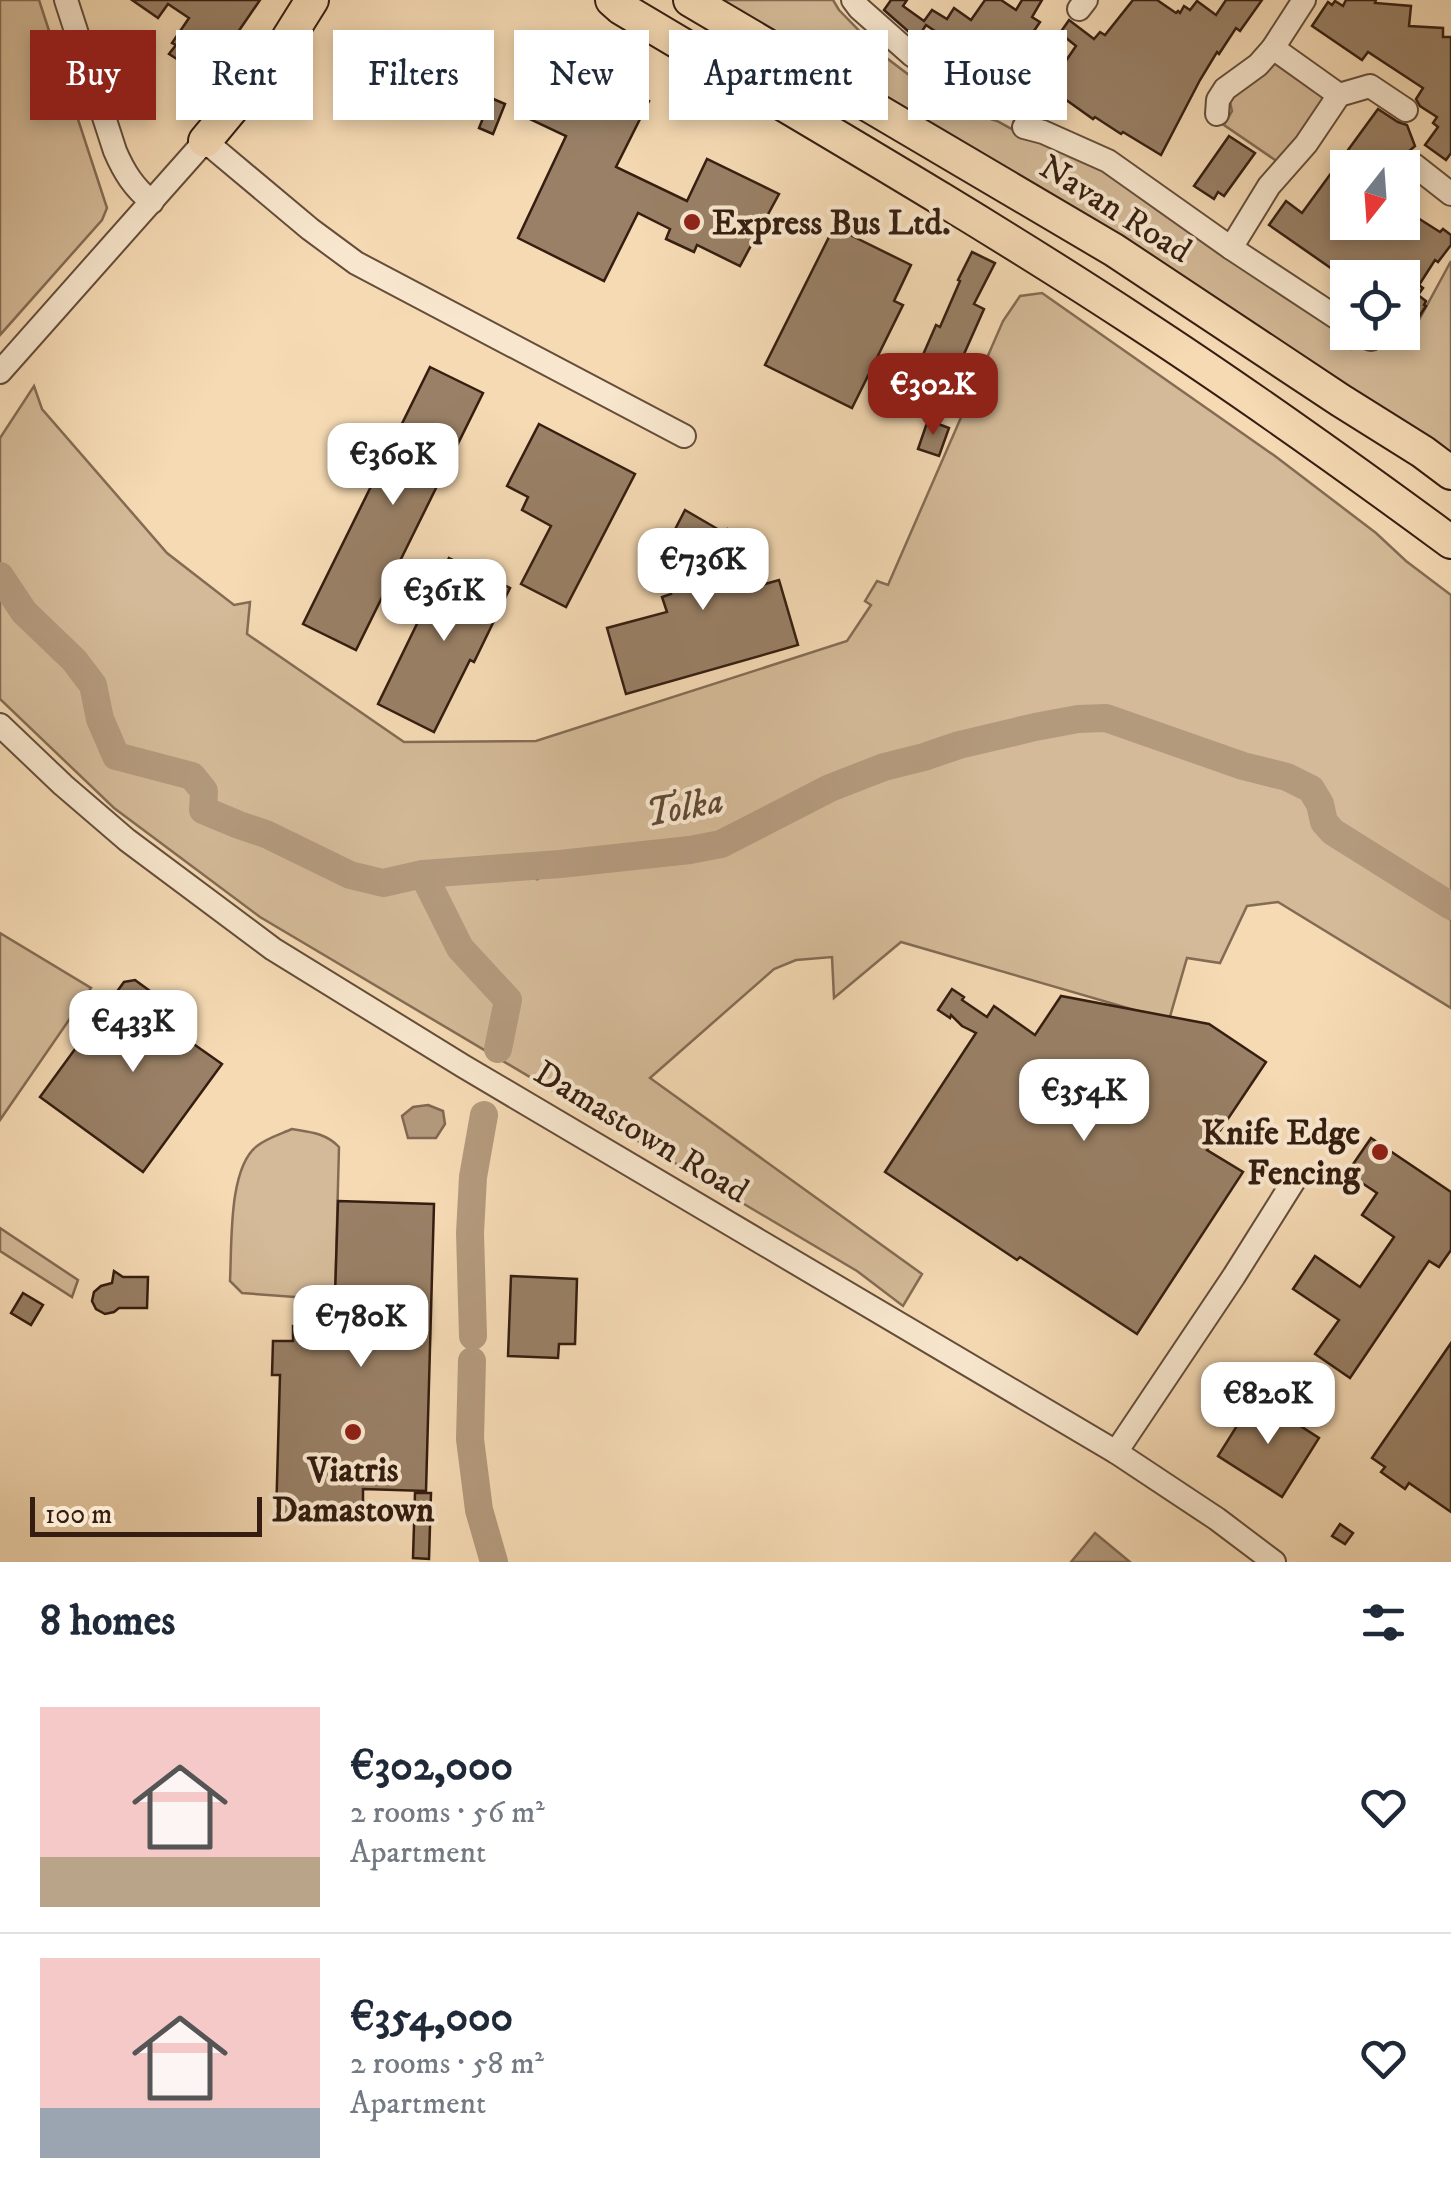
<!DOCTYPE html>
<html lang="en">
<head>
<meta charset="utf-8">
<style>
	:root { --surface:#fff; --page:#f6f6f7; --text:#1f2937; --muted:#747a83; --line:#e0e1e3; --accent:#8f2418 }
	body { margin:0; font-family:"IM FELL DW Pica",serif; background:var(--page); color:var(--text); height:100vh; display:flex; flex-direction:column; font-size:38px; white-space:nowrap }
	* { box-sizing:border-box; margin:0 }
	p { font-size:32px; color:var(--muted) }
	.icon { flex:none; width:55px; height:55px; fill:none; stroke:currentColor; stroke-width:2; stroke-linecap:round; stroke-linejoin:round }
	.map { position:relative; height:1562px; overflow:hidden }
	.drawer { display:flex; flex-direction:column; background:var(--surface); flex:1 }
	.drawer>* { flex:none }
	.banner { position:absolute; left:30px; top:30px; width:1392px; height:90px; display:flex; gap:20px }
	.needle { width:65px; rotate:197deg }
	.buttons { position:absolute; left:1330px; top:150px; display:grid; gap:20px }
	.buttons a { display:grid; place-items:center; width:90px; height:90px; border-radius:0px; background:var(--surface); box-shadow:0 5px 15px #0003; font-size:50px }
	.scale { position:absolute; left:30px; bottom:25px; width:232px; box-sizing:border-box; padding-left:10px; border:5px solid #351e11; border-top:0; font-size:28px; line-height:35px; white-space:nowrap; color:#351e11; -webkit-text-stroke:8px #f8e7ce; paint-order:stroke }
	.price { position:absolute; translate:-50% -85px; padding:0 22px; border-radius:20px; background:#fff; color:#222; font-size:32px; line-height:65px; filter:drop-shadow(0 2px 5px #0008) }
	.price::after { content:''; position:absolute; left:50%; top:60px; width:30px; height:22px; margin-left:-15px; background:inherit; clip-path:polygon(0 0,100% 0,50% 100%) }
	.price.on { background:var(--accent); color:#fff }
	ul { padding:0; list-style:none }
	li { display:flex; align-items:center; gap:30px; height:250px; padding:0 40px }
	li+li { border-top:2px solid var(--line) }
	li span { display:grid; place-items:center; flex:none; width:280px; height:200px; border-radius:0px; color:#555 }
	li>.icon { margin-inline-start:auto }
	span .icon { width:120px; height:120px; fill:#fffc; stroke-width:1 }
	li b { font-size:42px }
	h2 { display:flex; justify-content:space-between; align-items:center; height:120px; padding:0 40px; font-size:42px }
	.tag { padding:0 35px; border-radius:0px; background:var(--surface); box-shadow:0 5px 15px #0003; font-size:35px; line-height:90px }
	.tag.on { background:var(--accent); color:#fff }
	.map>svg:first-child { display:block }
	.green { fill:#d4ba98; stroke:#846c54; stroke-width:2.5 }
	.water { fill:#b49a7d; stroke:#816852; stroke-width:2.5 }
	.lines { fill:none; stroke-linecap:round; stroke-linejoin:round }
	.stream { stroke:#816852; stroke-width:5 }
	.river { stroke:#b49a7d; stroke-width:28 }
	.building { fill:#998066; stroke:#351e11; stroke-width:2.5 }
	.minor-casing { stroke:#654d3a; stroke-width:26 }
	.highway-casing { stroke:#351e11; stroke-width:36 }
	.minor { stroke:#f8e7ce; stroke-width:22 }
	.highway { stroke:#f5dab4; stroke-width:32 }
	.poi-dot { fill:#8f2418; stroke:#f8e7ce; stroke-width:4 }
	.labels { text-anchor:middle; stroke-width:8; stroke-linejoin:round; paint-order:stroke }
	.street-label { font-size:35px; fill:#351e11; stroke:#f8e7ce }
	.poi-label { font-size:35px; font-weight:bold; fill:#351e11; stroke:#f8e7ce; text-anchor:start }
	.water-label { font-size:38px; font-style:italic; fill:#614937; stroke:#f8e7ce }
</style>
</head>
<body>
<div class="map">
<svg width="1451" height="1562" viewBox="0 0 1451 1562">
	<rect width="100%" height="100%" fill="#f5dab4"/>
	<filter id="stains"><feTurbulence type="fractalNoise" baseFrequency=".002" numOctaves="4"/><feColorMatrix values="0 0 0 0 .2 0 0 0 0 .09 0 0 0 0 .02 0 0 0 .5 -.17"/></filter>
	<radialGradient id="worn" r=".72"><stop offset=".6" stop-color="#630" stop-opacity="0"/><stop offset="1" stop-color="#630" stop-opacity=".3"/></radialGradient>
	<!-- green -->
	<g class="green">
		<path d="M0 0H39L107 208 102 220 0 335Z"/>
		<path d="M706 0H833L839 10 884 56 930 91 959 109 997 121 1019 133 1079 153 1341 329 1351 349C1374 346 1397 349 1413 331L1451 261V468Z"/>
		<path d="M1275 58 1289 65 1325 99 1301 136 1278 162 1224 125 1232 111 1229 98Z"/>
		<path d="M1042 293 1275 456 1376 533 1406 561 1451 595V900L1349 837 1330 819 1322 798 1306 781 1269 767 1221 755 1115 712 1081 713 993 729 850 775 795 796 748 826 718 841 669 848 374 877 349 872 277 836 358 888 420 883 446 884 661 864 732 851 810 805 960 754 1084 725H1112L1227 773 1281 779 1296 786 1307 797 1311 819 1343 850 1410 888 1451 920V1008L1278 902 1247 906 1220 963 1187 958 1169 1020 901 942 834 998 832 957 796 960 774 969 650 1078 922 1274 903 1306 857 1271 260 917 114 808 0 699V438L34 386 42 409 167 553 234 605 250 602 247 634 404 742 536 741 847 641 871 605 865 601 877 581 888 585 1003 321 1020 296Z"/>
		<path d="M0 933 91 988 0 1120Z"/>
		<path d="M292 1129C310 1132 326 1133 339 1147L335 1300 242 1293 230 1281C232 1245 228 1168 257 1146 267 1138 281 1134 292 1129Z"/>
		<path d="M0 1228 78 1280 72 1297 0 1251Z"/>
	</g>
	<!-- water -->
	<g class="water">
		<path d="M428 1105 443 1111 445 1124 436 1138H408L402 1116 413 1107Z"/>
		<path d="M1095 1533 1130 1562H1071Z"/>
	</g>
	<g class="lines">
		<!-- stream -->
		<path class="stream" d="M536 865 537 878"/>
		<!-- river -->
		<g class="river">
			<path d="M0 576 24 612 74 660 93 685 100 719 116 756 192 776 204 791 203 810 239 825 266 834 350 875 383 883 423 874 560 864 690 850 721 844 830 788 884 767 924 757 959 745 1035 727 1078 719 1106 718 1243 766 1287 777 1311 789 1320 804 1324 822 1333 832 1451 906"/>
			<path d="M423 874 460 948 508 1000 498 1049"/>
			<path d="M473 1336 470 1233 473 1177 484 1115"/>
			<path d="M472 1361 470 1439 479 1510 494 1562"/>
		</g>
	</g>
	<!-- building -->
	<g class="building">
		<path d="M132 0H260L212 70 193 58 188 66 169 54 176 45 172 43 189 18 168 4 158 18Z"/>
		<path d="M891 0H907L903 6 924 21 932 10 947 19 954 8 971 20 985 0H1001L1016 10 1022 0H1042L1032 17 1040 22 1023 47 1041 60 1030 81 1015 70 1012 74 993 61 992 63 983 57 981 59 953 38 951 42 926 25 917 39 884 10Z"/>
		<path d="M1133 0H1157L1176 13 1178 11 1180 13 1184 6 1190 10 1197 1 1216 15 1226 0H1262L1240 31 1236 28 1219 54 1217 52 1200 80 1161 155 1123 132 1121 134 1095 117 1093 119 1048 87 1076 46 1060 33 1069 20 1094 39 1100 32 1105 35Z"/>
		<path d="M1346 0H1376L1375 3 1411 6 1409 26 1443 28V37H1451V153L1446 160 1425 145 1438 127 1433 123 1437 117 1420 106 1416 99 1423 88 1368 52 1362 60 1312 26 1328 2 1332 5 1335 1 1343 6Z"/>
		<path d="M599 76 649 101 616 167 687 201 707 159 779 194 740 266 697 245 694 252 666 239 670 229 638 213 604 281 518 238 566 136 519 114 531 88 582 111Z"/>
		<path d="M491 98 505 104 493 134 479 128Z"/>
		<path d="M1378 109 1398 122 1407 125 1415 146 1402 157 1400 168H1348V188L1332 210 1348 222H1402V208L1440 232 1443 229 1451 235V245L1438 262 1435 260 1419 285 1423 288 1418 295 1426 301 1424 305 1426 306 1413 326 1402 319V278H1345L1269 225 1286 201 1302 213Z"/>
		<path d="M1229 136 1255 153 1224 196 1218 192 1214 199 1194 186Z"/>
		<path d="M834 227 911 265 894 301 903 305 852 408 765 365Z"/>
		<path d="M972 252 995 263 974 304 984 309 956 372 922 357 936 325 940 327 960 281 958 280Z"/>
		<path d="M430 367 483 393 356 650 303 624Z"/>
		<path d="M928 420 949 428 939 456 918 449Z"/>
		<path d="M539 424 635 474 566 607 521 584 551 526 522 510 528 497 507 486Z"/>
		<path d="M685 510 721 531 727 529 733 551 746 547 758 586 779 580 798 645 626 694 607 628 667 612 662 597 671 594 658 549 666 547Z"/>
		<path d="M449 558 510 588 474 662 470 660 434 732 378 704Z"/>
		<path d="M135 980 195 1024 185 1038 222 1064 143 1172 40 1097 124 982Z"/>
		<path d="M952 989 964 997 962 1000 987 1017 994 1006 1035 1035 1061 996 1209 1024 1266 1062 1207 1150 1243 1172 1137 1334 1020 1257 1017 1260 885 1172 976 1033 962 1026 951 1015 950 1018 938 1010Z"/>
		<path d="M1371 1138 1451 1192V1250L1439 1267 1429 1261 1350 1378 1315 1354 1339 1320 1293 1289 1315 1256 1360 1287 1394 1237 1362 1215 1377 1193 1347 1173Z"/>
		<path d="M338 1201 434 1204 426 1491 363 1489V1504H353L352 1520 276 1518 280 1375H272L273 1341H293V1326L334 1327Z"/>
		<path d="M114 1271 123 1277H148L147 1308H119L114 1312 105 1314 96 1309 92 1301 94 1292 101 1286 112 1283Z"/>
		<path d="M511 1276 577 1279 575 1344H559L558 1358 508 1356Z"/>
		<path d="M23 1293 43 1305 31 1325 11 1313Z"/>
		<path d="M1451 1343V1512L1409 1483 1405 1489 1381 1472 1385 1467 1372 1458Z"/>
		<path d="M1255 1397 1319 1438 1282 1497 1218 1456Z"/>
		<path d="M415 1493H431L429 1559 413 1558Z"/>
		<path d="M1340 1524 1353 1533 1345 1544 1332 1536Z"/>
	</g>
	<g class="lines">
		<!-- minor casing -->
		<g class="minor-casing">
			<g id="minor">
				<path d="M66 0 115 151C124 172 134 188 152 202"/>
				<path d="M853 0 859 8 912 55 967 92"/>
				<path d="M1079 9 1086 0"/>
				<path d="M1273 48 1339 95"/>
				<path d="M1217 114 1218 100 1225 89 1258 65 1273 48 1304 0"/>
				<path d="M1024 127 1043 132 1108 161 1231 248 1348 325"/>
				<path d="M1414 165 1451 194"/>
				<path d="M1231 248 1269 186 1306 144 1339 95 1370 86 1406 110"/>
				<path d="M1359 332 1371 339"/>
				<path d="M0 372 205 141 310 229 356 263 684 436"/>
				<path d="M0 725 63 785 127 840 273 949 463 1066 1116 1452 1217 1519 1274 1562"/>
				<path d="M1116 1452 1234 1276 1295 1179"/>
			</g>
		</g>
		<!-- highway casing -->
		<g class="highway-casing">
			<g id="highway">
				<path d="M612 0 621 8C795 112 971 213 1140 324 1246 393 1349 467 1451 542"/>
				<path d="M690 0 1114 250 1340 400 1423 452 1451 473"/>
				<path d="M205 141 282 48 312 0"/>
			</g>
		</g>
		<!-- minor -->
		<use href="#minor" class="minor"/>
		<!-- highway -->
		<use href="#highway" class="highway"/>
	</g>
	<!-- markers -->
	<g class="poi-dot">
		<circle cx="692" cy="222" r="10"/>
		<circle cx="1380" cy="1152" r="10"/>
		<circle cx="353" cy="1432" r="10"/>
	</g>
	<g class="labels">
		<!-- street labels -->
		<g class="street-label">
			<text transform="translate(1116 208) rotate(32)" y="12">Navan Road</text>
			<text transform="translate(642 1131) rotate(31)" y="12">Damastown Road</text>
		</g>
		<!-- poi labels -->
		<g class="poi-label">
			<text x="712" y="234">Express Bus Ltd.</text>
			<text x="1360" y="1144" text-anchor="end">Knife Edge<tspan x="1360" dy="40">Fencing</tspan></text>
			<text x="353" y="1481" text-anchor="middle">Viatris<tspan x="353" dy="40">Damastown</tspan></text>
		</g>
		<!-- water labels -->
		<g class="water-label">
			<text transform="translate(684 806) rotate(-11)" y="13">Tolka</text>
		</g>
	</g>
	<rect width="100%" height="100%" filter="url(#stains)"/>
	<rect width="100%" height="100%" fill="url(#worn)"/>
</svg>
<div class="buttons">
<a><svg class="needle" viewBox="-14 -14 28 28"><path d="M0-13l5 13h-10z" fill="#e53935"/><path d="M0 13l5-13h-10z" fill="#747a83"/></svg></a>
<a><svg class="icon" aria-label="locate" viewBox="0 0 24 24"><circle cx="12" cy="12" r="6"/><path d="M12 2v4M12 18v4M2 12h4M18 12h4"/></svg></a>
</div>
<div class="scale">100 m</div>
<b class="price on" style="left:933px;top:438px">€302K</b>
<b class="price" style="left:393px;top:508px">€360K</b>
<b class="price" style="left:703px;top:613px">€736K</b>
<b class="price" style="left:444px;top:644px">€361K</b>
<b class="price" style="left:133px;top:1075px">€433K</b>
<b class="price" style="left:1084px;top:1144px">€354K</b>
<b class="price" style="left:361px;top:1370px">€780K</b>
<b class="price" style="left:1268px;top:1447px">€820K</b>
<div class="banner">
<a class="tag on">Buy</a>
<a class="tag">Rent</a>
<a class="tag">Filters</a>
<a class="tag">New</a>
<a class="tag">Apartment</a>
<a class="tag">House</a>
</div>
</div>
<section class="drawer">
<h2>8 homes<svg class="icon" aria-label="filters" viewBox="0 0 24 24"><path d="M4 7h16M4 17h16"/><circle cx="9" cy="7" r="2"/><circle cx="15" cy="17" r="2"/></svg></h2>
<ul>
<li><span style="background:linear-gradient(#f6c9c9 75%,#b9a48a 0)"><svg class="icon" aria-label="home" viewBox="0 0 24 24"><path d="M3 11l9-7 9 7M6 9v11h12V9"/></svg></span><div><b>€302,000</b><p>2 rooms · 56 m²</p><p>Apartment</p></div><svg class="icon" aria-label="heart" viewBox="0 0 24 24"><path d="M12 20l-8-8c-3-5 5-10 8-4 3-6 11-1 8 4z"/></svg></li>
<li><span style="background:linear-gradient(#f6c9c9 75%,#9aa5b1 0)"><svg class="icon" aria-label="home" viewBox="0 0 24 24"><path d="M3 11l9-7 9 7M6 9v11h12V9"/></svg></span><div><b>€354,000</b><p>2 rooms · 58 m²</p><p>Apartment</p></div><svg class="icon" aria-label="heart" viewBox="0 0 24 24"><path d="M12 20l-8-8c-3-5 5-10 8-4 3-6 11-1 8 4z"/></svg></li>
</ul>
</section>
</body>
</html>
